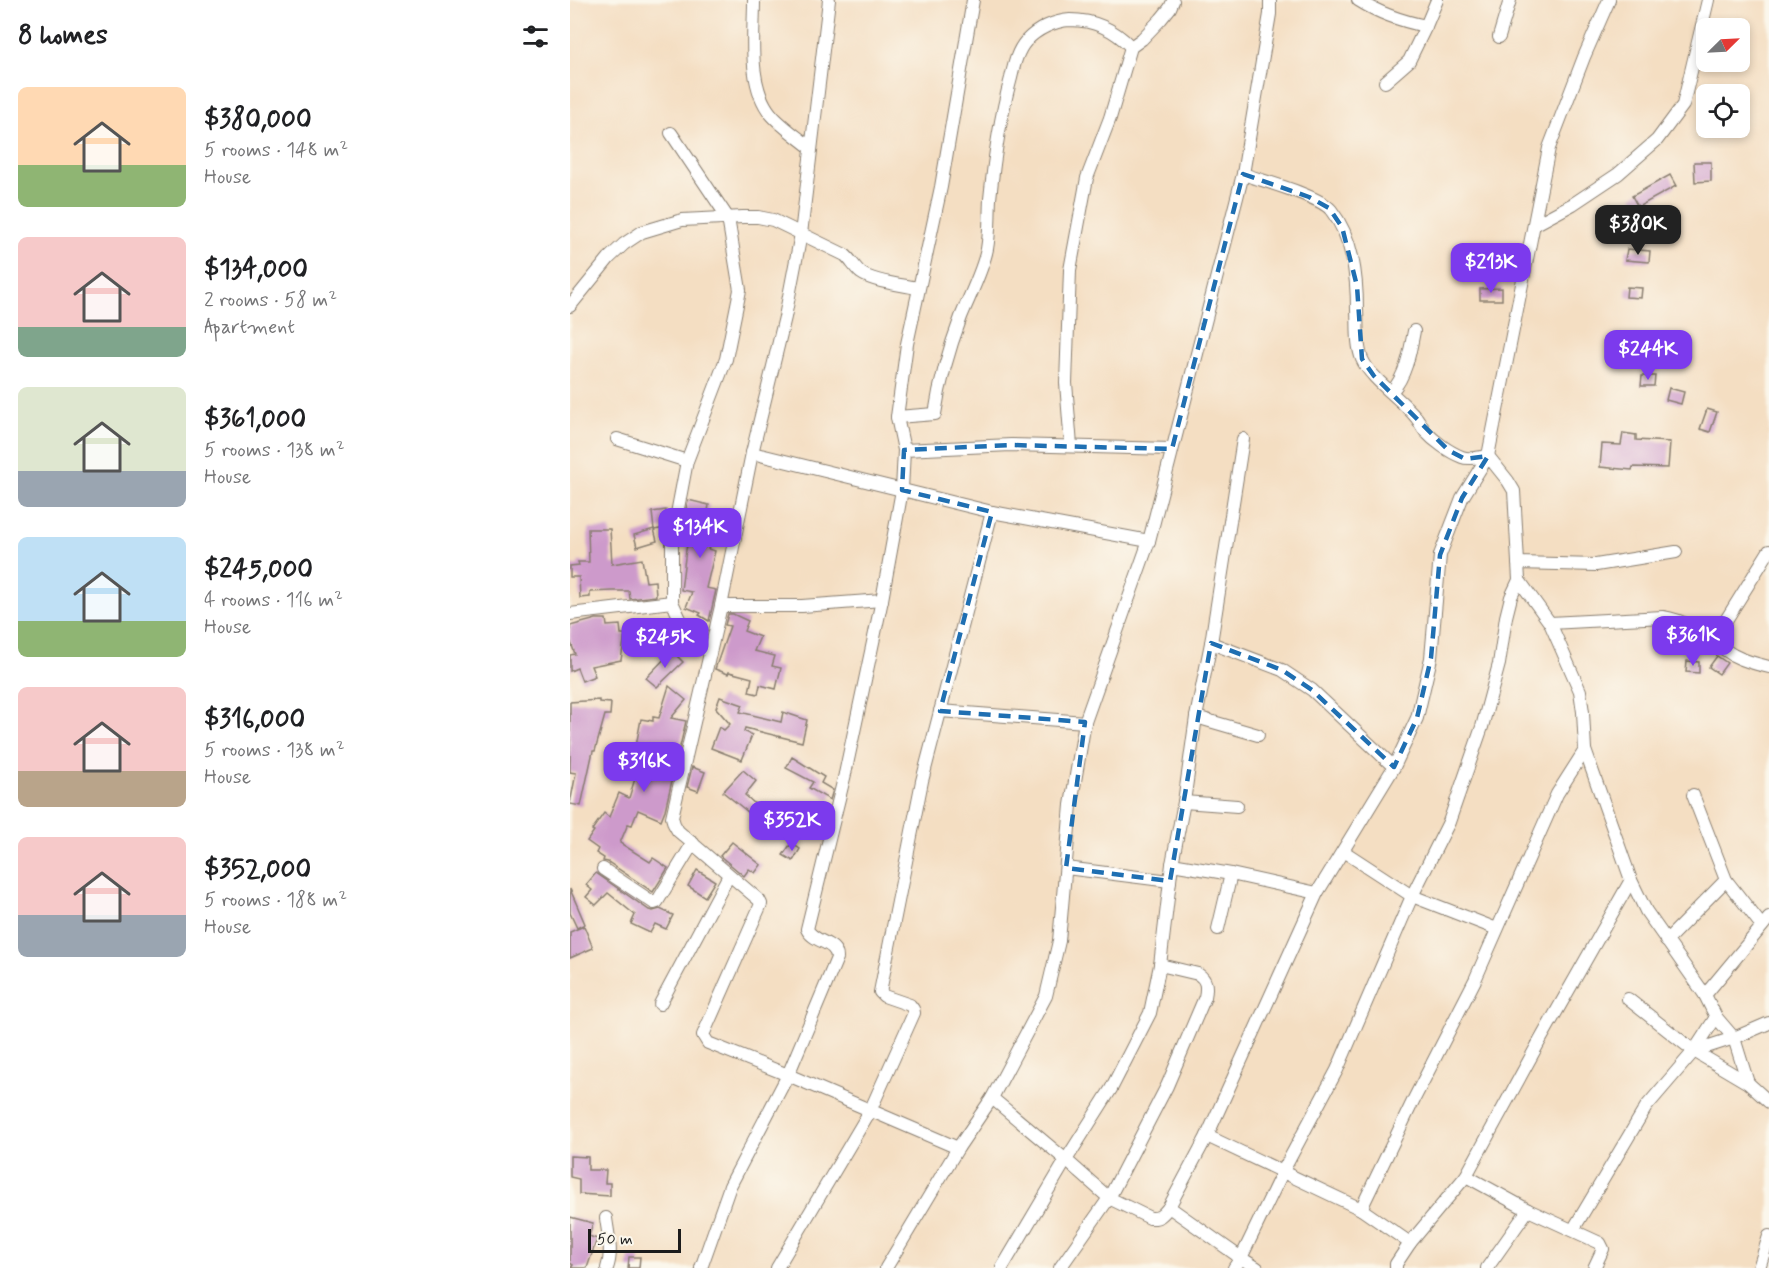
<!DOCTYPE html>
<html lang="en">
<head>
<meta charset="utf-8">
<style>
	:root { --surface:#fff; --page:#f6f6f6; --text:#202124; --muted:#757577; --accent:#7c3aed }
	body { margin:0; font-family:Mynerve,sans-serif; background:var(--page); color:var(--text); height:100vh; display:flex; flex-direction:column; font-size:22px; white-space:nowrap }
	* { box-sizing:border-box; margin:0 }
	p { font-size:20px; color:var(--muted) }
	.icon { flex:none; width:33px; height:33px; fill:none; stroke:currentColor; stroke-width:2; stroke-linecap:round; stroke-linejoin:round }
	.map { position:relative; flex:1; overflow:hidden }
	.panel { display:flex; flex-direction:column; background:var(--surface); width:570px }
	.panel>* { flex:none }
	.needle { width:39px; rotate:66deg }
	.buttons { position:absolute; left:1126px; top:18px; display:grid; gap:12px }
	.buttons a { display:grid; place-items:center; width:54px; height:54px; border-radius:9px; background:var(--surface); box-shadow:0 3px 9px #0003; font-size:30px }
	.scale { position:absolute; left:18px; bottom:15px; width:93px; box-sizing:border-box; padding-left:6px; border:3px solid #1c1c1c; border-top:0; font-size:16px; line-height:21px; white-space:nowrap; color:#1c1c1c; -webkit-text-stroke:4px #fbf7ec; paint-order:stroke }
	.price { position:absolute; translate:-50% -51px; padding:0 14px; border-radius:12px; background:var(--accent); color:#fff; font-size:20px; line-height:39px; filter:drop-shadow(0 2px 3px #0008) }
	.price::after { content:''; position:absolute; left:50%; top:36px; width:18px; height:14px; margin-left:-9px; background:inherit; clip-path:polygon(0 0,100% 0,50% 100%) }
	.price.on { background:#222; color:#fff }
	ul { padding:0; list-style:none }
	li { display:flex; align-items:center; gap:18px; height:150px; padding:0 18px }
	li span { display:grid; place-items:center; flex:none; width:168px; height:120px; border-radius:9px; color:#555 }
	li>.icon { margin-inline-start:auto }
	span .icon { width:72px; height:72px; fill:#fffc; stroke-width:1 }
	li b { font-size:26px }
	h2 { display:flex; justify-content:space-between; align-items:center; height:72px; padding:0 18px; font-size:26px }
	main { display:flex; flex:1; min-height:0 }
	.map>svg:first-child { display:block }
	.building { fill:#cd9acb }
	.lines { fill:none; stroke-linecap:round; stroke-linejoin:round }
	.street-casing { stroke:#887d6f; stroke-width:14 }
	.street { stroke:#fff; stroke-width:12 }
	.marked { fill:none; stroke:#1f6fb2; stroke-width:4.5; stroke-dasharray:12 8; stroke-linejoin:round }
</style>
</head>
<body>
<main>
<section class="panel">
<h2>8 homes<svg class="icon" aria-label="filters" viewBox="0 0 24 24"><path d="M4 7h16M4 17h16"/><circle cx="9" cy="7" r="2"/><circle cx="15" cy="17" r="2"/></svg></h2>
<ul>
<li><span style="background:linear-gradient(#ffd9b3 65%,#8fb573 0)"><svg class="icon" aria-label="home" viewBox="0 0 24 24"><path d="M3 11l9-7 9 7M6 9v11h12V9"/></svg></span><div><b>$380,000</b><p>5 rooms · 148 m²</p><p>House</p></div></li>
<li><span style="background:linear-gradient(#f6c9c9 75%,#7fa58c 0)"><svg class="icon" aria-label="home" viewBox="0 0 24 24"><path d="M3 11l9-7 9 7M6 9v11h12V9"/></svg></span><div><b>$134,000</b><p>2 rooms · 58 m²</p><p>Apartment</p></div></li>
<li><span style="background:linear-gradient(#dfe7d0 70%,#9aa5b1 0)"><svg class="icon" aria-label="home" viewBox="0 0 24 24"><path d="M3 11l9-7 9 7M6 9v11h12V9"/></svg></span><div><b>$361,000</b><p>5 rooms · 138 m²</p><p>House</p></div></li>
<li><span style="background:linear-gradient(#bfe0f5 70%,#8fb573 0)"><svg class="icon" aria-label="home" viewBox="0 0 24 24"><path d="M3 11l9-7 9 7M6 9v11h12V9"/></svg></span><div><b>$245,000</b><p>4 rooms · 116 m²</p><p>House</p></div></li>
<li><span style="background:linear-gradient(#f6c9c9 70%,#b9a48a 0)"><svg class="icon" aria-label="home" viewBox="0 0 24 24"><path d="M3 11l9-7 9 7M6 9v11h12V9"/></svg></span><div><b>$316,000</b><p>5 rooms · 138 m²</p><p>House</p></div></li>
<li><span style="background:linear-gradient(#f6c9c9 65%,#9aa5b1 0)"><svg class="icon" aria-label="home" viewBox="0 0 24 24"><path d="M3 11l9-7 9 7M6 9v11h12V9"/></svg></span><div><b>$352,000</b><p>5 rooms · 188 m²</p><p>House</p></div></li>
</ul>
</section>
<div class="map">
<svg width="1199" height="1268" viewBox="0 0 1199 1268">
	<rect width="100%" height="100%" fill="#fbf7ec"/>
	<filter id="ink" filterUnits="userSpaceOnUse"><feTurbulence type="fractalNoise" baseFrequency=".0167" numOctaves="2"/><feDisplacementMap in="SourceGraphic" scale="12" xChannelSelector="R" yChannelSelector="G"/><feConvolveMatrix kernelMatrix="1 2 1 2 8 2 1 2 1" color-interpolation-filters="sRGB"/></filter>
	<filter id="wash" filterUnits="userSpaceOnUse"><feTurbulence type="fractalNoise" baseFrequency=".008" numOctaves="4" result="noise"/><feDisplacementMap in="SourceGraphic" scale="24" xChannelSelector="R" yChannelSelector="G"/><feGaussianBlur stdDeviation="1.35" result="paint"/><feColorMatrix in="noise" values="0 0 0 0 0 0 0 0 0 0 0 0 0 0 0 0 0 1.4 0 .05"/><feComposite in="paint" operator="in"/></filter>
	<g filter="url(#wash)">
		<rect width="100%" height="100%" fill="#f4dec2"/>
		<g id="blocks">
			<!-- building -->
			<g class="building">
				<path d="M1124 162H1141V181L1125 182Z"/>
				<path d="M1100 175 1106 186 1068 207 1062 196Z"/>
				<path d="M1057 249 1080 251 1079 262 1055 260Z"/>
				<path d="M1057 287 1072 288 1071 298 1056 297Z"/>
				<path d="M932 288V300H910V289Z"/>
				<path d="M1063 341 1077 343 1076 354 1061 353Z"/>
				<path d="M1072 376H1085L1084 386H1071Z"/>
				<path d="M1099 388 1114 392 1111 404 1096 400Z"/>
				<path d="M1137 409 1147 412 1140 432 1130 429Z"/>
				<path d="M1053 433 1066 435V440L1100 442 1098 468 1063 467 1062 470 1030 467 1032 444 1051 445Z"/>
				<path d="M118 500 139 505 137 517 156 521 154 531 146 530 138 549 145 551 136 588 146 590 139 621 129 615 131 613 116 607 122 592 111 590 116 550 124 516 115 514Z"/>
				<path d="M96 510 97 521 96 528 84 530 82 512Z"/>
				<path d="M18 529H40L42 564 72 559 76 582 85 581 86 596 60 599 59 591H43L20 592V597L10 598 9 577H0V566L9 565 8 562H19Z"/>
				<path d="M84 529 87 541 67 547 64 535Z"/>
				<path d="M158 614H163L178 621 174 631 190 637 184 651 205 656 202 666 211 668 206 689 190 685 188 694 179 692 182 678 159 672 158 674 145 669 160 626 155 625Z"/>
				<path d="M26 619H36L37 626 50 625 51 634H55L51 660 21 666 25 676 12 681 7 668 0 671V655L5 654 0 640V626Z"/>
				<path d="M102 651 113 662 87 687 76 678Z"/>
				<path d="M1147 656 1157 663 1149 674 1139 667Z"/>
				<path d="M1117 661 1129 662V673L1116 672Z"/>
				<path d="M99 686 116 700 101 718 116 721 95 810 91 820 68 810 62 825 58 824 50 843 80 862 83 858 98 868 83 892 38 862 33 861 34 858 26 853 28 849 17 841 24 831 22 830 34 813 39 817 49 793 59 798 67 772 58 770 62 745 66 746 71 719 83 721V717L89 718Z"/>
				<path d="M150 697 173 705 170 712 211 722 213 712 237 720 232 742 175 728 174 731 182 735 172 760 141 748 149 727 154 730 160 724 146 708Z"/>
				<path d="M29 700V702L41 703 40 715H35L25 751H23L11 806 0 804 6 773 0 772V702Z"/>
				<path d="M222 757 254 777 251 783 263 790 260 800 239 788 243 782 216 768Z"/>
				<path d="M122 767 135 772 128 791 117 787Z"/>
				<path d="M173 770 186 781 175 795 185 804 178 812 153 792Z"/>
				<path d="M162 842 191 865 185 873 179 869 174 876 150 856Z"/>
				<path d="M220 845H224L230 849 223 861 213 855Z"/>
				<path d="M127 870 145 881 135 897 118 886Z"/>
				<path d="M26 873 79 910 83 911 90 909 103 915 96 929 85 924 80 933 61 924 65 915 38 893 26 905 16 897 22 890 16 885Z"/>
				<path d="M0 889 15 924 7 928 0 913Z"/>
				<path d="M14 926 23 948 0 958V932Z"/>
				<path d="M0 1156 18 1157V1170H36L35 1183H40V1196L9 1194V1179L0 1177Z"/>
				<path d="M0 1217 23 1223 19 1236 27 1239 17 1268H1L3 1265 0 1263Z"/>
				<path d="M59 1257H70L69 1268H58Z"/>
			</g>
		</g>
	</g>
	<g filter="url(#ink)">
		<use href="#blocks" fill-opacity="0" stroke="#887d6f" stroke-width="1.5"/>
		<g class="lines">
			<!-- street casing -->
			<g class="street-casing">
				<g id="street">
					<path d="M184 0C184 36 177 85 201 114 211 126 229 138 241 148"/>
					<path d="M259 0 231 234 215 317 182 453 151 606 102 817 104 824 108 831 189 900 191 904 133 1035 138 1043 218 1075 267 958C267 941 243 943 237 929L275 774 312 600 332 490 334 450 327 417 337 344 371 187 403 0"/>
					<path d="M788 0C810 14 831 21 856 26"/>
					<path d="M929 37 940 0"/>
					<path d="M815 82 839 61 856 26 867 0"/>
					<path d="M101 133 158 218 170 290 156 359 117 461 102 540V602L113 625 140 653"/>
					<path d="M673 174C693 181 750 196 761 210 783 238 787 276 787 310 788 325 786 344 792 359 800 378 831 399 845 416 849 420 851 426 855 431 864 441 879 452 892 457 899 460 910 457 918 456L979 148 1014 57 1039 0"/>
					<path d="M964 225 1003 204 1048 174 1087 140 1113 105 1138 0"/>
					<path d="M0 306 39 258 54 244 72 232 112 220 173 217H188L203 220 275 255C281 260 285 268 291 273 303 282 333 285 348 288"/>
					<path d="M822 391C836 376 840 352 844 331"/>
					<path d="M327 417 365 414C370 380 379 349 391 317 399 297 413 270 417 249 420 233 419 215 420 199 424 158 430 118 441 78 444 65 447 51 456 41 467 29 484 21 500 20 524 20 545 30 561 47"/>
					<path d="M47 439 117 461"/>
					<path d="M501 446 496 383 500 270 517 178 540 118 561 47 572 39 591 19 600 8 603 1"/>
					<path d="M334 450 441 445 602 449"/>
					<path d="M182 453 422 512 579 541"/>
					<path d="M948 563 1026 565 1106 552"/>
					<path d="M949 580 980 623 1010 691 1013 712 1015 750 1061 880 1076 911 1135 995 1146 1017 1164 1038 1178 1083"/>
					<path d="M151 606H232L312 600"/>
					<path d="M0 614 102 602"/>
					<path d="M980 623 1093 617C1121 621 1140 641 1163 655 1174 661 1186 664 1199 667"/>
					<path d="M1143 641 1199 551"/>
					<path d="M641 643 712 670 742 690 824 767"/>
					<path d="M370 711 515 722"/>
					<path d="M626 717 688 735"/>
					<path d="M1123 795 1156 880 1192 926"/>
					<path d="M614 802 667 806"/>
					<path d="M773 851 842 896 927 929"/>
					<path d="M602 864 661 874 747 893"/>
					<path d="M496 868 600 881"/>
					<path d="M33 869 84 903 87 902 123 843"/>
					<path d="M648 929 661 874"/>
					<path d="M1096 941 1156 880"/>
					<path d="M1135 995 1199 918"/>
					<path d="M1058 999 1124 1051 1178 1083 1199 1102"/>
					<path d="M90 1004 159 875"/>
					<path d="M1124 1051 1164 1038 1199 1023"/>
					<path d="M422 1098 496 1160 539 1198 580 1218C590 1219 593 1214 599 1207L637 1136 747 893 824 767 847 718 861 658 870 555 892 498 918 456 938 481 944 491 949 580 941 597 936 617 929 664 912 727 879 822 842 896 767 1070 713 1171 671 1258 664 1268"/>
					<path d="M637 1136 791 1209 840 1243"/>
					<path d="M896 1176 958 1210"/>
					<path d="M599 1207 671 1258 687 1268"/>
					<path d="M791 1209 844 1099 905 980 987 794 1015 750"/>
					<path d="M36 1218C38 1234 43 1252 37 1268"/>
					<path d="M1003 1230 1076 1107 1124 1051 1146 1017"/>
					<path d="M131 1268 160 1186 218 1075 388 1148"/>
					<path d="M207 1268 300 1111 344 1013 343 1009 340 1005 314 996 310 992 352 781 422 512"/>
					<path d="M316 1268 388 1148 422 1098 476 996 489 941 501 805 515 722 579 541 673 174 700 14V0"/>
					<path d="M432 1268 496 1160 541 1089 580 1013 590 965 602 864 614 802 626 717 641 643 673 439"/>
					<path d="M490 1268 539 1198 597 1086 635 997C637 987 637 980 628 974L590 965"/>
					<path d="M826 1268V1264L840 1243 896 1176 968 1044 1061 880"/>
					<path d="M917 1268 958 1210 1030 1243 1033 1249 1024 1268"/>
					<path d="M1189 1268 1199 1236"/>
				</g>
			</g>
			<!-- street -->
			<use href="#street" class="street"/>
		</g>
	</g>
	<!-- marked area -->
	<path class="marked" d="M673 174 739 197 759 208 772 227 787 286 792 359 804 376 878 450 895 459 918 456 892 498 870 555 861 658 847 718 824 767 742 690 712 670 641 643 600 881 496 868 515 722 370 711 422 512 332 490 334 450 441 445 602 449Z"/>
</svg>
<div class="buttons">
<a><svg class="needle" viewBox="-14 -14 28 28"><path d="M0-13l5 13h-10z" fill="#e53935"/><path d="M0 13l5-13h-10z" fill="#757577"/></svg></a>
<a><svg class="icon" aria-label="locate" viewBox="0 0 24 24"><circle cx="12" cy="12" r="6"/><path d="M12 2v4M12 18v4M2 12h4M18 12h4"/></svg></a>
</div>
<div class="scale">50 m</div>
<b class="price on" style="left:1068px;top:256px">$380K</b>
<b class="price" style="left:921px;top:294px">$213K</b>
<b class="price" style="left:1078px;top:381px">$244K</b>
<b class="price" style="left:130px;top:559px">$134K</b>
<b class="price" style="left:1123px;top:667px">$361K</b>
<b class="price" style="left:95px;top:669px">$245K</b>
<b class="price" style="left:74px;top:793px">$316K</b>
<b class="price" style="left:222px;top:852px">$352K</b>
</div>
</main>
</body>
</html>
